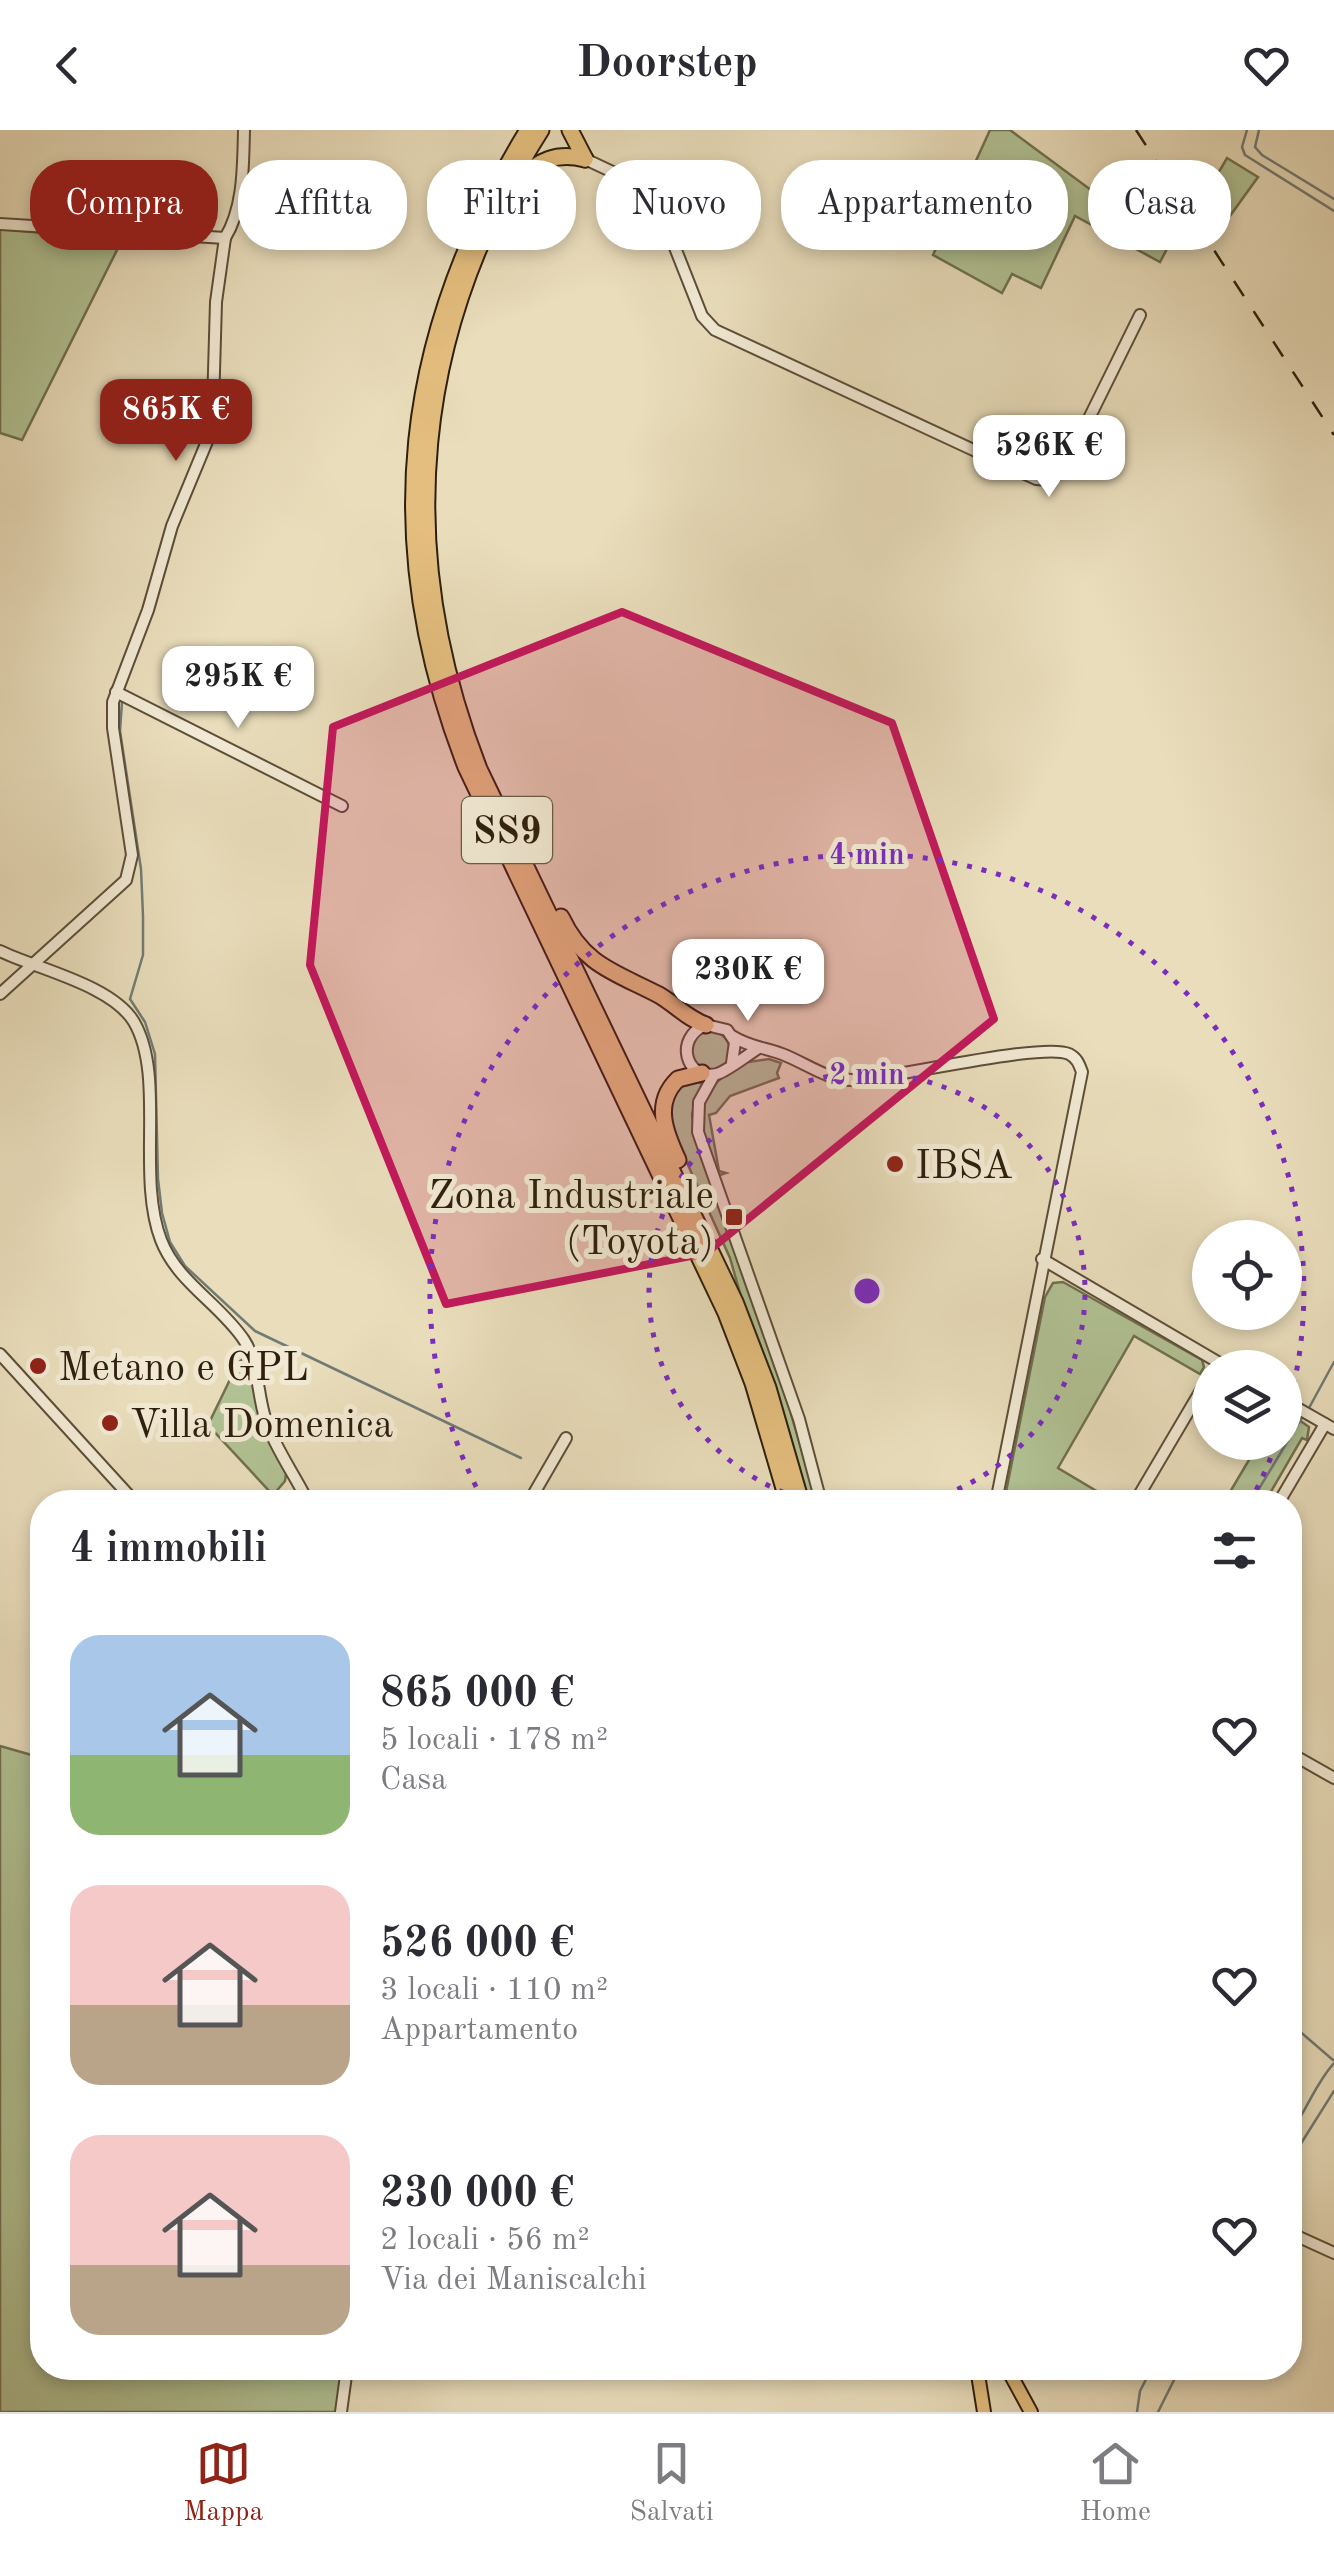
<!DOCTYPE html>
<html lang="it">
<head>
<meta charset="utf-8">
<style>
	:root { --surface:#fff; --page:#f7f7f7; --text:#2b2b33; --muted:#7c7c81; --line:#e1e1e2; --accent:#8f2418 }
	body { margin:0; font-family:"Old Standard TT",serif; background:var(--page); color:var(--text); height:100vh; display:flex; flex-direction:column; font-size:38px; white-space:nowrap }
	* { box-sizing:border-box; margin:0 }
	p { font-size:32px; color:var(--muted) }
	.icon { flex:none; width:55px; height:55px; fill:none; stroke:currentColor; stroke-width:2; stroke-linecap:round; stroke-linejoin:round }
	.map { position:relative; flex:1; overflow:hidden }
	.panel { position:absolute; left:30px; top:1360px; width:1272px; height:890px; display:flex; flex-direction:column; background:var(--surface); border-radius:40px; box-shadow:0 5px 15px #0003 }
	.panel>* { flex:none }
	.banner { position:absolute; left:30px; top:30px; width:1275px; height:90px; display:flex; gap:20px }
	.fabs { position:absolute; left:1192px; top:1090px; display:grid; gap:20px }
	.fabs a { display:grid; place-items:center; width:110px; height:110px; border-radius:50%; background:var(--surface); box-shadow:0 5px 15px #0003; font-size:50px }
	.price { position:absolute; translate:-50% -85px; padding:0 22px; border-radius:20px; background:#fff; color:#222; font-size:32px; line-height:65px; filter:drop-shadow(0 2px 5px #0008) }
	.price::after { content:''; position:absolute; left:50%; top:60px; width:30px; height:22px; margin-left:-15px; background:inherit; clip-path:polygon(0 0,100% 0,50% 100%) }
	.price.current { background:var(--accent); color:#fff }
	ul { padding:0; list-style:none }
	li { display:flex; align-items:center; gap:30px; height:250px; padding:0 40px }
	li span { display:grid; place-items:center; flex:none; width:280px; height:200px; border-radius:30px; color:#555 }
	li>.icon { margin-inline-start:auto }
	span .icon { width:120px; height:120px; fill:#fffc; stroke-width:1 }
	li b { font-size:42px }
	h2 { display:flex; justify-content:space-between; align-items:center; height:120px; padding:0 40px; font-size:42px }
	.chip { padding:0 35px; border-radius:40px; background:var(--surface); box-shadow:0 5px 15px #0003; font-size:35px; line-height:90px }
	.chip.current { background:var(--accent); color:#fff }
	header { display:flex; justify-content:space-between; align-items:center; height:130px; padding:0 40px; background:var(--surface); font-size:45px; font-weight:800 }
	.menu { display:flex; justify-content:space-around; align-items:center; height:140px; border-top:2px solid var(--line); background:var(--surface); font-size:28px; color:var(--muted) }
	.menu a { display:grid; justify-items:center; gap:5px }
	.menu .current { color:var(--accent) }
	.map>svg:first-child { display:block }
	.green { fill:#b1c294; stroke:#707050; stroke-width:2.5 }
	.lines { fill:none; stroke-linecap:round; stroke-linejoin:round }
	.stream { stroke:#707b75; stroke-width:2.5 }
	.minor-casing { stroke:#5d4e38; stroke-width:14 }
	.major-casing { stroke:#2e1f0d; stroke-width:16 }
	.highway-casing { stroke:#2e1f0d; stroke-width:19 }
	.minor { stroke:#f1e9d3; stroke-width:10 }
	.major { stroke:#e4be7e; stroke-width:12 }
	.highway { stroke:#e4be7e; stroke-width:15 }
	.rail { stroke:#2e1f0d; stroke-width:2.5; stroke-dasharray:18 18; stroke-linecap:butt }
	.marked { fill:#c2185b; fill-opacity:0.2; stroke:#c2185b; stroke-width:8; stroke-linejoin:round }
	.ring { fill:none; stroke:#7b2cbf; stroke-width:5; stroke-dasharray:5 10 }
	.poi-dot { fill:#8f2418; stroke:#f1e9d3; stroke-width:4 }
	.labels { text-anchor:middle; stroke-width:10; stroke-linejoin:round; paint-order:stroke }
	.shield { fill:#f1e9d3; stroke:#685c48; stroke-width:2.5 }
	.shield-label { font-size:38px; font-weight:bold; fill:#2e1f0d }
	.poi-label { font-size:40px; fill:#2e1f0d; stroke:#f1e9d3; text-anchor:start }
	.centre { fill:#7b2cbf; stroke:#f1e9d3; stroke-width:5 }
	.ring-label { font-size:30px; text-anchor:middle; font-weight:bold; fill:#7b2cbf; stroke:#f1e9d3; stroke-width:10; stroke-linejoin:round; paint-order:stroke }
</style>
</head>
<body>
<header><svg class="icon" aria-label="back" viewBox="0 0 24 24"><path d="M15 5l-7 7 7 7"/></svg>Doorstep<svg class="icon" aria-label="heart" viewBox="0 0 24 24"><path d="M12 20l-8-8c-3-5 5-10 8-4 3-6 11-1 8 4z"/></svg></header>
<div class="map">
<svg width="1334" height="2282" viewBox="0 0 1334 2282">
	<rect width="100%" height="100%" fill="#e9ddbb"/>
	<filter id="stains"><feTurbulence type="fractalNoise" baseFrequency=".002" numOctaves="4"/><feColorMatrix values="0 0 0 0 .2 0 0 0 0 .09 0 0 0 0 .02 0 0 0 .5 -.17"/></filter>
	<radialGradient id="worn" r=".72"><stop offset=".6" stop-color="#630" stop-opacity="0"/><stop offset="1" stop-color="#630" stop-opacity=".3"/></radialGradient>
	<!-- green -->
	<g class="green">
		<path d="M990 0H1010L1168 117 1160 132 1075 86 1041 158 1012 144 1002 163 933 125Z"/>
		<path d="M1227 28 1258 47 1217 104 1199 76Z"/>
		<path d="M0 99 122 110 22 310 0 303Z"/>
		<circle cx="710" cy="921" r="20"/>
		<path d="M769 929 781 933 777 943 779 948 730 966 716 983 709 985 719 1041 726 1043 717 1046C708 1019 688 977 716 953 724 945 733 942 741 933Z"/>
		<path d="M692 949 702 954 692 984 695 1010 781 1250 817 1372H808L786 1292 744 1177 730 1128 669 993V970L685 950Z"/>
		<path d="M1063 1152 1202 1230 1204 1237 1200 1244 1134 1206 1058 1338 1115 1372H1004L1045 1167 1053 1153Z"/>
		<path d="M245 1227 265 1297 286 1344 285 1351 273 1365 208 1295 238 1233Z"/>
		<path d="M1285 1280 1309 1297 1307 1310 1302 1308 1265 1372H1224L1259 1313 1285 1312Z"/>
		<path d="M0 1616 42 1628V2238H342L336 2282H0Z"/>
	</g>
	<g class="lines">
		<!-- stream -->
		<g class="stream">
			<path d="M1247 0 1242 17 1245 25 1334 81"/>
			<path d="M1259 0 1255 17 1262 25 1334 69"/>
			<path d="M122 572 120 601 141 739 143 786V825L130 869 145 892 155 924 158 1049 162 1083 170 1112 185 1136 255 1201 521 1328"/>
			<path d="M1309 1278 1334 1232"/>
			<path d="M1251 1372 1304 1284"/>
			<path d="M1290 1893 1333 1930"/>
			<path d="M1290 2003C1307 1980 1315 1954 1334 1933"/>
			<path d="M1290 2031 1334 1961"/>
			<path d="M1137 2282 1140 2261 1152 2238"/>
			<path d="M1158 2282 1180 2238"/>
		</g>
		<!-- minor casing -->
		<g class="minor-casing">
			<g id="minor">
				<path d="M585 29 634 52 657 72 702 186 715 200 1036 349 1050 350 1064 339 1140 185"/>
				<path d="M0 94 225 108C244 77 243 36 244 0"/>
				<path d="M116 562 342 676"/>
				<path d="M0 821C37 839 112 855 134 892 166 947 136 1045 161 1110 177 1152 220 1174 244 1210 259 1233 257 1265 266 1291 276 1320 295 1345 308 1372"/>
				<path d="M0 864 126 750 132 725 113 598V572L148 480 172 396 208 309 213 276 216 172 225 108"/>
				<path d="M732 906C749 917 763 917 782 924 806 933 828 951 854 950 895 948 1043 912 1069 924 1077 928 1079 934 1082 942L996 1372"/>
				<path d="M732 933 735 912 727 900 706 895C674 907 685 951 717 944 727 941 746 926 757 919"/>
				<path d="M714 945 699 972 698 1002 799 1289 821 1372"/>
				<path d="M1042 1129 1228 1238"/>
				<path d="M0 1224 135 1372"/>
				<path d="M1285 1271 1334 1299"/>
				<path d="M529 1372 566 1308"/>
				<path d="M1135 1372 1210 1245"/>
				<path d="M1279 1372 1325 1294"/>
				<path d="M1290 1623 1334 1648"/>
				<path d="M1290 2103 1334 2123"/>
				<path d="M341 2282 347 2238"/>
			</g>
		</g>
		<!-- major casing -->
		<g class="major-casing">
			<g id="major">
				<path d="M977 2238 984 2282"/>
				<path d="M1007 2238 1031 2282"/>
			</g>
		</g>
		<!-- highway casing -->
		<g class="highway-casing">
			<g id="highway">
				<path d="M528 0C402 205 378 411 466 637L726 1183 753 1253 788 1372"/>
				<path d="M541 0C413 201 393 418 479 639L735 1172 768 1258 801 1372"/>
				<path d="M570 0 585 29"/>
				<path d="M518 51C538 30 557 22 585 29"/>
				<path d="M561 787C584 836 615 842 659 865 676 875 688 889 706 895"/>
				<path d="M678 1030C665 1002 653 973 678 949L702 943"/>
			</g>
		</g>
		<!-- minor -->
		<use href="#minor" class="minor"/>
		<!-- major -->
		<use href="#major" class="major"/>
		<!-- highway -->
		<use href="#highway" class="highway"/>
		<!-- rail -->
		<path class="rail" d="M1136 0 1334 305"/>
	</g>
	<!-- marked area -->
	<path class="marked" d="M622 482 892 593 994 889 706 1123 446 1174 310 835 333 597Z"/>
	<!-- distance rings -->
	<g class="ring">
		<path d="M812 1372A218 218 0 1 1 922 1372"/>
		<path d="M1276 1314A437 437 0 0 1 1251 1370M483 1370A437 437 0 1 1 1286 1285"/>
	</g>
	<!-- markers -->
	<g class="poi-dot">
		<circle cx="895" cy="1034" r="10"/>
		<rect x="724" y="1077" width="20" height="20" rx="5"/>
		<circle cx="38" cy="1236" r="10"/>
		<circle cx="110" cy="1293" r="10"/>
	</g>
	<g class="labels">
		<!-- shield labels -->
		<rect class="shield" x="462" y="667" width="90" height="66" rx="8"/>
		<g class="shield-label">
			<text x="507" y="713">SS9</text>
		</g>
		<!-- poi labels -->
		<g class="poi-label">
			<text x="915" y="1048">IBSA</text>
			<text x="714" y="1078" text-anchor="end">Zona Industriale<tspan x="714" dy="46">(Toyota)</tspan></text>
			<text x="58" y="1250">Metano e GPL</text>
			<text x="130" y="1307">Villa Domenica</text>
		</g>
	</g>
	<circle cx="867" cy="1161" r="15" class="centre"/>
	<g class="ring-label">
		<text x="867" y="734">4 min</text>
		<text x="867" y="954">2 min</text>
	</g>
	<rect width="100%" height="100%" filter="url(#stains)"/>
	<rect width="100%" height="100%" fill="url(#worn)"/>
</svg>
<div class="fabs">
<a><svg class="icon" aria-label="locate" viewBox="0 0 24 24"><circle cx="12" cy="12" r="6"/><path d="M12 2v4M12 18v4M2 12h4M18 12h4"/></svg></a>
<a><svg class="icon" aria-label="layers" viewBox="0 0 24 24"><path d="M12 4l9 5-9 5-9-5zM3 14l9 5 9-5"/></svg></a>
</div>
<b class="price current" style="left:176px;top:334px">865K €</b>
<b class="price" style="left:1049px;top:370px">526K €</b>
<b class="price" style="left:238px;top:601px">295K €</b>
<b class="price" style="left:748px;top:894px">230K €</b>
<div class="banner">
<a class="chip current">Compra</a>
<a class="chip">Affitta</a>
<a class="chip">Filtri</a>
<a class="chip">Nuovo</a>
<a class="chip">Appartamento</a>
<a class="chip">Casa</a>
</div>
<section class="panel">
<h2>4 immobili<svg class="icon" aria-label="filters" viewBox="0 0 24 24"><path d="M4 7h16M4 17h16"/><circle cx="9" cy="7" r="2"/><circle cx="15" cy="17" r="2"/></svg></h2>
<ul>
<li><span style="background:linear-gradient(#a9c7e8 60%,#8fb573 0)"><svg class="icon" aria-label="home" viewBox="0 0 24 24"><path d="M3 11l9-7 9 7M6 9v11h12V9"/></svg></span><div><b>865 000 €</b><p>5 locali · 178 m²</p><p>Casa</p></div><svg class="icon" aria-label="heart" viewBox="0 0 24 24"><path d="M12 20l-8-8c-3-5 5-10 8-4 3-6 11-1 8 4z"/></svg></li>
<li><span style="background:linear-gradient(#f6c9c9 60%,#b9a48a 0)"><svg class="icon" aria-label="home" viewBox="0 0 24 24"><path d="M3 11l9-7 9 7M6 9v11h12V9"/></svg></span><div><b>526 000 €</b><p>3 locali · 110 m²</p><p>Appartamento</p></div><svg class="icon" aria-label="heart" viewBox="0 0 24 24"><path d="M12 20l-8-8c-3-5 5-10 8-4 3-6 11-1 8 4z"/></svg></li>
<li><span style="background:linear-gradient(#f6c9c9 65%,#b9a48a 0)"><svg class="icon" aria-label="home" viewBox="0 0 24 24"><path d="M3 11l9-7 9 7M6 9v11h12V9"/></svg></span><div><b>230 000 €</b><p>2 locali · 56 m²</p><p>Via dei Maniscalchi</p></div><svg class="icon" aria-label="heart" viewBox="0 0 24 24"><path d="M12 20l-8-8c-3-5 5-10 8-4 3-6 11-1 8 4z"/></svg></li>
</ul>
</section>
</div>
<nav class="menu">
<a class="current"><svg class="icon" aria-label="map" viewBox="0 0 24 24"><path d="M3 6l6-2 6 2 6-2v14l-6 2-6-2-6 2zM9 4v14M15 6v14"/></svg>Mappa</a>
<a><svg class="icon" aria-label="saved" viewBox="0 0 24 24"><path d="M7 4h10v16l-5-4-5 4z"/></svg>Salvati</a>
<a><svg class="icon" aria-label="home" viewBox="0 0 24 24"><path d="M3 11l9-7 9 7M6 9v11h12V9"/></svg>Home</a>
</nav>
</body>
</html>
